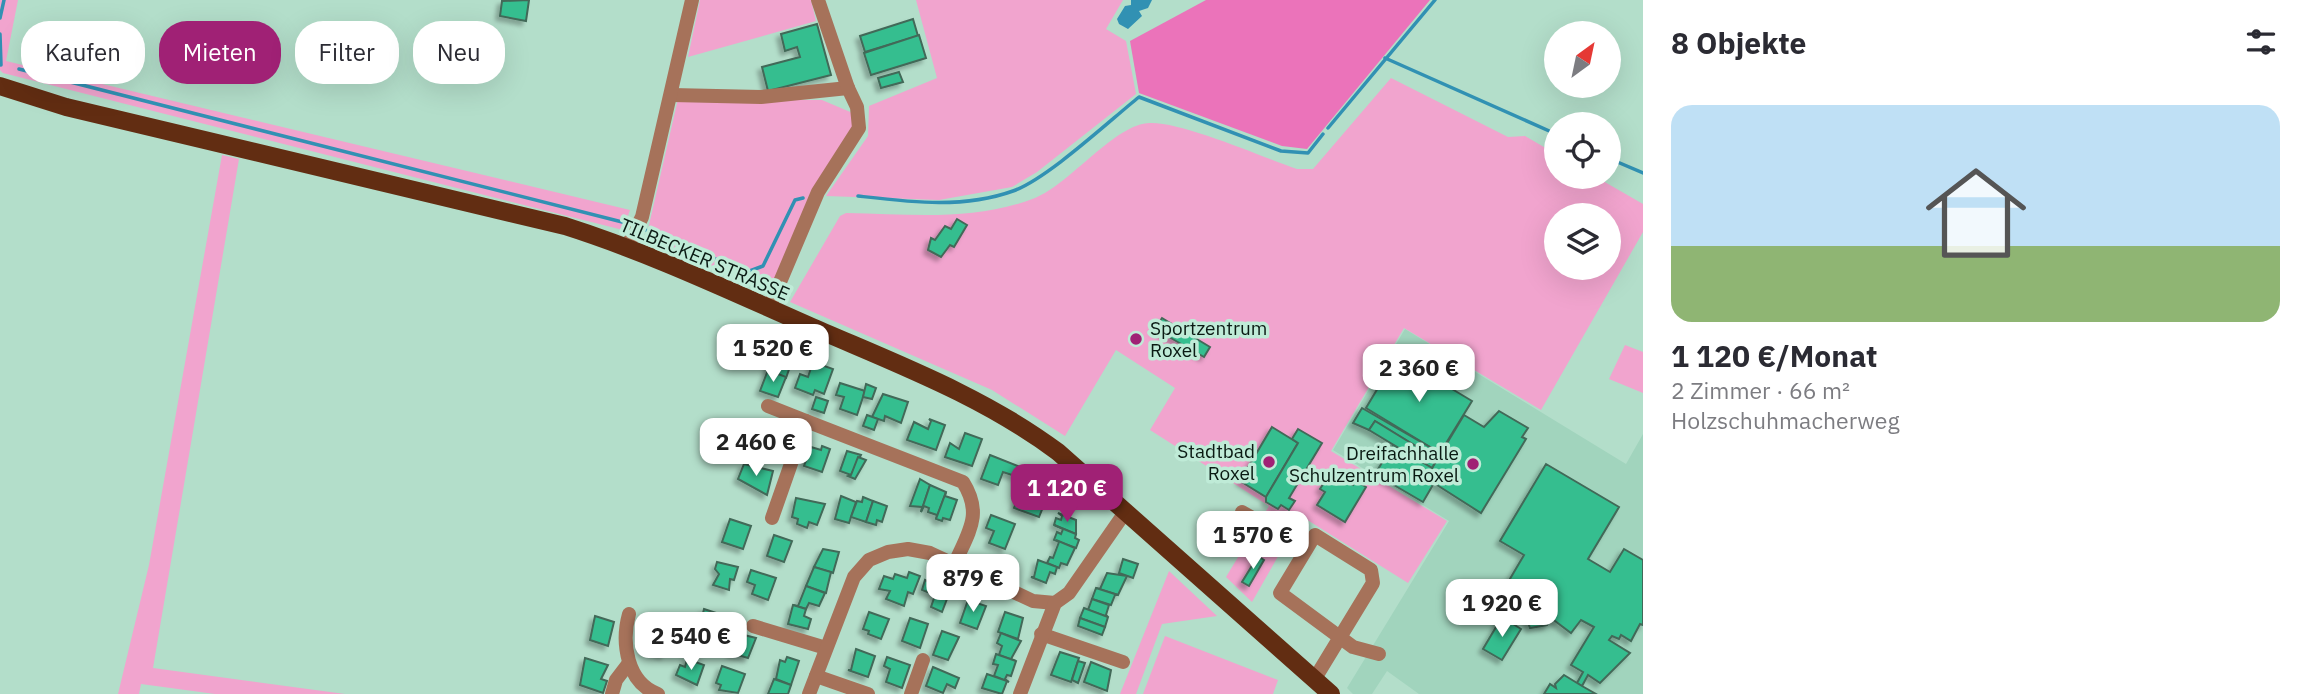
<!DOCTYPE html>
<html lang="de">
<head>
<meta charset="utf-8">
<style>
	:root { --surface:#fff; --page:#f7f7f7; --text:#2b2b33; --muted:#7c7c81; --accent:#a02175 }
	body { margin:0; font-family:"IBM Plex Sans",sans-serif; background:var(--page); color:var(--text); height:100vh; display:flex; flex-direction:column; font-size:26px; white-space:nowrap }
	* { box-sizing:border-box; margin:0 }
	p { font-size:23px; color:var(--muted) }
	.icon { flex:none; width:38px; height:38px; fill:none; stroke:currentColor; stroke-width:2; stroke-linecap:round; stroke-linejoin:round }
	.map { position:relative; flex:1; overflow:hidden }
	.sheet { display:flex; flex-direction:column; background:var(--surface); width:665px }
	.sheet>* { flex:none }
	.top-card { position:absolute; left:21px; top:21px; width:665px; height:63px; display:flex; gap:14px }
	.needle { width:46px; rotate:33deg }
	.controls { position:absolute; left:1544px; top:21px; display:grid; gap:14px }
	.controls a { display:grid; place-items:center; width:77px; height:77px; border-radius:50%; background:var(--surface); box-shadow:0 7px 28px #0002; font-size:35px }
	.price { position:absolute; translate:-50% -60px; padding:0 16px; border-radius:14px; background:#fff; color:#222; font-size:23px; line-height:46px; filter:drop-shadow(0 2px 4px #0008) }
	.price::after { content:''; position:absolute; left:50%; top:42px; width:21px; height:16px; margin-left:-10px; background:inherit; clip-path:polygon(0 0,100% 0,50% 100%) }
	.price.on { background:var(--accent); color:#fff }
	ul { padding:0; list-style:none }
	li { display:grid; align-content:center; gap:14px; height:371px; padding:0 28px }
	li span { display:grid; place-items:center; height:217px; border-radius:21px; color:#555 }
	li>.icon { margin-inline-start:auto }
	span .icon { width:126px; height:126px; fill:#fffc; stroke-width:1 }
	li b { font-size:30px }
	h2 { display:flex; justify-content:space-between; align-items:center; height:84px; padding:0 28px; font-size:30px }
	.tag { padding:0 24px; border-radius:28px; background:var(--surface); box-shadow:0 7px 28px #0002; font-size:24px; line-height:63px }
	.tag.on { background:var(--accent); color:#fff }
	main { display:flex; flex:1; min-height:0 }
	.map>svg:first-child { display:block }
	.built { fill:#a1d4bd }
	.green { fill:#f1a4ce; fill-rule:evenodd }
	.forest { fill:#eb73ba }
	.water { fill:#3191b3 }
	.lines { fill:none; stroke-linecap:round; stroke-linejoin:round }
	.stream { stroke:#3191b3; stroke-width:3.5 }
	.building { fill:#35be8f; stroke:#426958; stroke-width:2; filter:url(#shadow) }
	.minor { stroke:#a6725a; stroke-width:14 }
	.major { stroke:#622d12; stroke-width:18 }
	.poi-dot { fill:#a02175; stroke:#bfebd7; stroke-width:2.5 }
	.labels { text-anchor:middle; stroke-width:7; stroke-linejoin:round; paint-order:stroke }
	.street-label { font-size:19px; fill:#0a1a13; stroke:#bfebd7 }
	.poi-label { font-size:19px; fill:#0a1a13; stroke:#bfebd7; text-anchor:end }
</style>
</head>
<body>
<main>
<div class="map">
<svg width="1643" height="694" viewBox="0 0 1643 694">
	<defs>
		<filter id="shadow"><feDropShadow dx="-4" dy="4" stdDeviation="2" flood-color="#0004"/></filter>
	</defs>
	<rect width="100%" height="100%" fill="#b3deca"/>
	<!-- built -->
	<path class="built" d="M1405 329 1626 464 1643 434V694H1419L1387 671 1372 694H1353L1347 688 1449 521 1333 450Z"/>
	<!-- green -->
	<g class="green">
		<path d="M0 0H18L6 61 630 210 623 230 3 73 0 70Z"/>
		<path d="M700 0H811L816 21 688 57Z"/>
		<path d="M916 0H1123L1106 29 1126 41 1136 94 1037 172 1012 187 939 200 826 196 868 136 869 106 937 78Z"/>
		<path d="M1391 78 1508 137 1525 136 1556 154V177H1596L1643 204V232L1541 410 1404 328 1331 451 1447 521 1408 583 1301 516 1252 602 1226 577 1269 506 1150 430 1175 388 1116 350 1065 436 992 390 790 302 840 216 846 213C911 214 973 222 1035 198 1070 184 1116 123 1150 123 1183 122 1262 157 1297 169H1313ZM1556 215H1608V268H1556Z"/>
		<path d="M678 99 822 100 855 114 854 127 770 291 646 238Z"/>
		<path d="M222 155 239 159 153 668 345 694H215L141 684 139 694H118L149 565Z"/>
		<path d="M1625 345 1643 352V393L1609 379Z"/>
		<path d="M1169 571 1217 616 1162 624 1136 694H1120Z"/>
		<path d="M1165 636 1278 680 1273 694H1143Z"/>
	</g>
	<!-- forest -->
	<path class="forest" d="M1206 0H1430L1307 149 1282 146 1139 93 1130 41Z"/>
	<!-- water -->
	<path class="water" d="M1131 0H1152L1148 8 1139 11 1142 16 1128 29 1119 24 1117 19 1125 6 1131 5Z"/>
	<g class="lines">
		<!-- stream -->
		<g class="stream">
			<path d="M0 18 4 0"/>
			<path d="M0 34 1 65"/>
			<path d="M1385 58 1556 134"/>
			<path d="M19 69 634 225"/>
			<path d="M1328 128 1435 0"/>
			<path d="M1608 158 1643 173"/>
			<path d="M858 196C910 202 963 209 1013 191 1047 179 1108 122 1139 97L1281 151 1308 153 1323 134"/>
			<path d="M641 228 747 272 763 266 795 200 803 198"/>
		</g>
	</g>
	<!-- building -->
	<g class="building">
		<path d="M529 0 526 21 500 16 502 1Z"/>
		<path d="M913 19 918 36 865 52 860 36Z"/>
		<path d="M817 24 831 75 768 91 762 67 800 57 797 47 785 51 781 34Z"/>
		<path d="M919 35 926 58 871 75 864 53Z"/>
		<path d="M899 72 903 82 881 88 878 78Z"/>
		<path d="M957 219 967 225 954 247 950 245 941 257 928 250 931 238 935 240 945 226 951 229Z"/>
		<path d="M1162 318 1210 347 1204 357 1155 329Z"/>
		<path d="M775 348 794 355 786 378 768 370 771 362 768 357Z"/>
		<path d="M1397 356 1472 401 1440 453 1366 408Z"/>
		<path d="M813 362 833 369 824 394 815 390 813 395 795 388 800 374 808 377Z"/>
		<path d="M768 370 786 377 778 397 760 391Z"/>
		<path d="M840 383 865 391 857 415 840 409 844 397 836 395Z"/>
		<path d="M866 384 876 388 872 399 863 397Z"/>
		<path d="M883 394 908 402 901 423 885 416 884 421 872 417Z"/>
		<path d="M816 397 828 401 824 413 812 409Z"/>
		<path d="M1362 408 1440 453 1437 459 1375 421 1369 430 1353 423Z"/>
		<path d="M1499 411 1528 428 1522 437 1526 439 1481 513 1426 478 1464 415 1484 427Z"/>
		<path d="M867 415 878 419 874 430 863 426Z"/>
		<path d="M929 419 945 425 936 450 907 440 914 422 928 429 931 421Z"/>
		<path d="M1375 421 1437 459 1432 468 1369 430Z"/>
		<path d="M766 422 781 427 785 434 781 443 761 436Z"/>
		<path d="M1272 427 1298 443 1266 497 1240 481Z"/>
		<path d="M1298 429 1322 443 1289 498 1295 501 1289 510 1281 505 1278 509 1266 502V497L1298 443 1292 439Z"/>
		<path d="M965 433 982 439 972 466 945 457 950 443 959 449Z"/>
		<path d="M761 436 781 443 778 454 757 447Z"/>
		<path d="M1393 445 1432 468 1426 478 1434 483 1423 502 1375 474Z"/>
		<path d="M822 446 830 449 822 472 804 466 811 447 821 450Z"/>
		<path d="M847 451 861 455 851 475 840 471Z"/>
		<path d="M990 455 1018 466 1015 476 1003 472 998 485 981 479Z"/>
		<path d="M858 457 866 460 855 479 848 476 851 475Z"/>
		<path d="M744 464 773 471 767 495 738 479Z"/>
		<path d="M1546 464 1619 507 1588 559 1610 572 1624 549 1643 560V625L1640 624 1631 641 1621 635 1619 639 1612 636 1609 640 1630 653 1600 683 1588 675 1582 686 1577 683 1583 672 1571 665 1594 627 1581 620 1571 633 1551 618 1547 625 1530 628 1524 611 1517 607 1521 600 1504 589 1524 555 1500 541Z"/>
		<path d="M1338 470 1336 475 1353 485 1356 481 1366 487 1345 522 1317 505 1325 492 1320 489 1325 481 1330 484Z"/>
		<path d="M920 479 930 485 921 512 922 507 910 506Z"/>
		<path d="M1023 484 1038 490 1035 498 1045 502 1039 517 1014 508Z"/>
		<path d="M930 485 946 492 936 519 937 515 928 512 929 508 924 506 921 512Z"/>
		<path d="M946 492 945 496 957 500 950 520 943 518 942 521 936 519Z"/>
		<path d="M841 496 856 502 849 523 835 519Z"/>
		<path d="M863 497 873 501 866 522 851 517 857 501 862 502Z"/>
		<path d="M796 498 825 504 817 525 809 522 807 528 797 524 798 519 792 517Z"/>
		<path d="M873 501 887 506 882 522 877 520 876 525 866 522Z"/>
		<path d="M1058 513 1076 520V534L1054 525 1056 518 1061 520 1062 516Z"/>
		<path d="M991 515 1015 524 1005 549 989 543 994 531 986 528Z"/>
		<path d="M730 519 751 526 743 549 722 542Z"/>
		<path d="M1054 525 1076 534 1075 538 1079 540 1076 548 1054 540 1057 532 1061 534 1063 529Z"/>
		<path d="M774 535 792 541 784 562 767 556Z"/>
		<path d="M1056 540 1075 548 1067 565 1061 563 1059 568 1047 563 1050 557 1053 558 1059 542Z"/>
		<path d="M823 549 839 552 833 573 814 567Z"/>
		<path d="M1258 556 1264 560 1249 586 1242 582Z"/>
		<path d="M1123 559 1138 564 1133 578 1119 573Z"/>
		<path d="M1038 560 1057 567 1055 574 1050 572 1046 583 1031 577H1034Z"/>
		<path d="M717 562 738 567 734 580 730 579 729 590 713 585 719 574 715 569Z"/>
		<path d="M814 567 831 572 826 593 806 586Z"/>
		<path d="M751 570 776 578 768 600 752 594 755 585 747 582Z"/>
		<path d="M909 572 920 576 913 594 908 592 904 606 886 599 890 591 879 589 884 576 893 579 895 574 907 578Z"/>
		<path d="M1107 573 1127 576 1118 595 1096 588 1100 589Z"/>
		<path d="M941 579 953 583 942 612 931 607 935 595 922 590 925 580 938 586Z"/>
		<path d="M806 586 825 593 819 606 809 603 806 609 793 605 798 606Z"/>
		<path d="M1096 588 1118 595H1115L1111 605 1092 599Z"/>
		<path d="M1092 599 1109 605 1106 615 1108 617 1088 610Z"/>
		<path d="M968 600 986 606 977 629 960 623Z"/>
		<path d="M793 605 806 609 804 616 811 619 808 629 788 624Z"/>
		<path d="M1084 608 1108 617 1105 627 1080 618Z"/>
		<path d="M704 609 722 615 714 638 698 633Z"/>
		<path d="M869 612 889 619 881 639 868 634 869 631 863 629Z"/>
		<path d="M1005 612 1023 618 1018 639 998 632Z"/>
		<path d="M595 616 614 622 608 646 590 640Z"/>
		<path d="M1502 617 1521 629 1502 660 1483 649Z"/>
		<path d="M910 618 928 624 920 648 902 641Z"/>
		<path d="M1080 618 1105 627 1102 635 1078 626Z"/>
		<path d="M648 626 671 634 664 655 644 648Z"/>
		<path d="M942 631 959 637 948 660 933 655Z"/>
		<path d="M736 633 756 638 748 658 731 653Z"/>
		<path d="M1001 633 1021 641 1011 659 1016 661 999 655 1002 646 997 643Z"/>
		<path d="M856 649 875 656 868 677 848 670H851Z"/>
		<path d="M1060 652 1079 658 1071 682 1051 675Z"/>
		<path d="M996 654 1016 661 1011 676 1007 675 1005 679 1009 682 994 676 998 665 993 664Z"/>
		<path d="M787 657 799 661 791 685 776 679 780 660 785 662Z"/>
		<path d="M887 657 910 665 902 688 886 682 890 669 884 666Z"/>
		<path d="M585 658 608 665 601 679 607 681 603 693 580 685Z"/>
		<path d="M687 659 704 665 697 685 676 675 680 665 685 667Z"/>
		<path d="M1078 661 1085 663 1078 683 1072 680Z"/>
		<path d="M1091 662 1111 670 1107 691 1084 682Z"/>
		<path d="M722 666 745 674 738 693 719 690 721 685 716 683Z"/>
		<path d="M933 667 959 678 955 688 947 684 943 693 926 686Z"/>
		<path d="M987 674 1007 681 1002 694 982 688Z"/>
		<path d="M1564 675 1582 686 1596 694H1544L1550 684 1556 688 1555 684Z"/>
		<path d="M774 679 791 685 788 694H768Z"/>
	</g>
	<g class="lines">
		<!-- minor -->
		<g class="minor">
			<path d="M672 95 761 97 848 88"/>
			<path d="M627 247 642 217 692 0"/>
			<path d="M769 308 818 192 859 128 857 107 848 88 818 0"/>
			<path d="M768 406 806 421"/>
			<path d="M1242 512 1306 549"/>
			<path d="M772 518 806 421 963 482C983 514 969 531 955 563"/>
			<path d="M629 614C621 643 627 683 658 694"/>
			<path d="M753 626 826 648"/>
			<path d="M1041 634 1123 662"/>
			<path d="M816 676 868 694"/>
			<path d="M1314 680 1373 583 1371 570 1315 535 1280 593 1353 647 1379 654"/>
			<path d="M612 694 616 680 629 663"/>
			<path d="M809 694 854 577 869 560 888 552 908 549 930 553 1033 601 1055 603"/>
			<path d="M911 694 923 660"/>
			<path d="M1020 694 1055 603 1069 593 1126 511"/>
		</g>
		<!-- major -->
		<path class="major" d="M0 86 66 107 565 226C650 253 730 291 812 327 897 364 983 396 1058 452L1331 694"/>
	</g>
	<!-- markers -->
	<g class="poi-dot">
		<circle cx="1136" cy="339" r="7"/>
		<circle cx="1269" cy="462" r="7"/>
		<circle cx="1473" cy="464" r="7"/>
	</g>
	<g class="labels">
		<!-- street labels -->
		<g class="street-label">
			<text transform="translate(705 259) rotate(23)" y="7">TILBECKER STRASSE</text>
		</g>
		<!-- poi labels -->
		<g class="poi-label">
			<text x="1150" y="335" text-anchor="start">Sportzentrum<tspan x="1150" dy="22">Roxel</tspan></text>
			<text x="1255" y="458">Stadtbad<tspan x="1255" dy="22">Roxel</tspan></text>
			<text x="1459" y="460">Dreifachhalle<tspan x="1459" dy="22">Schulzentrum Roxel</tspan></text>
		</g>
	</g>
</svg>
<div class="controls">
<a><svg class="needle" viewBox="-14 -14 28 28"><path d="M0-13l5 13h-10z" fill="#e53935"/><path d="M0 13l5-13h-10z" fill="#7c7c81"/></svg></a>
<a><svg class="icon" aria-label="locate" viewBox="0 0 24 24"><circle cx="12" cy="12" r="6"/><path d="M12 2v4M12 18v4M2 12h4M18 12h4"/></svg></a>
<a><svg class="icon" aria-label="layers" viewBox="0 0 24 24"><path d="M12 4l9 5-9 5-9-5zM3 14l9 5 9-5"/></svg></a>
</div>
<b class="price" style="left:773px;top:384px">1 520 €</b>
<b class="price" style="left:1419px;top:404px">2 360 €</b>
<b class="price" style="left:756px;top:478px">2 460 €</b>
<b class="price on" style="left:1067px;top:524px">1 120 €</b>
<b class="price" style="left:1253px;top:571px">1 570 €</b>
<b class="price" style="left:973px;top:614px">879 €</b>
<b class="price" style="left:1502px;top:639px">1 920 €</b>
<b class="price" style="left:691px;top:672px">2 540 €</b>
<div class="top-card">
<a class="tag">Kaufen</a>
<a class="tag on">Mieten</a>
<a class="tag">Filter</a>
<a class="tag">Neu</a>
</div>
</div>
<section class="sheet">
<h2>8 Objekte<svg class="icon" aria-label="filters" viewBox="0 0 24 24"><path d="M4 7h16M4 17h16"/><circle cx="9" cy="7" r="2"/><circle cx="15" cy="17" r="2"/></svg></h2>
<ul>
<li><span style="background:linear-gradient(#bfe0f5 65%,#8fb573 0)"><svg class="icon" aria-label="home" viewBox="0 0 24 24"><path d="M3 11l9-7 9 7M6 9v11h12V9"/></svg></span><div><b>1 120 €/Monat</b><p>2 Zimmer · 66 m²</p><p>Holzschuhmacherweg</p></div></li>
</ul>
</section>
</main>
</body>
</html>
